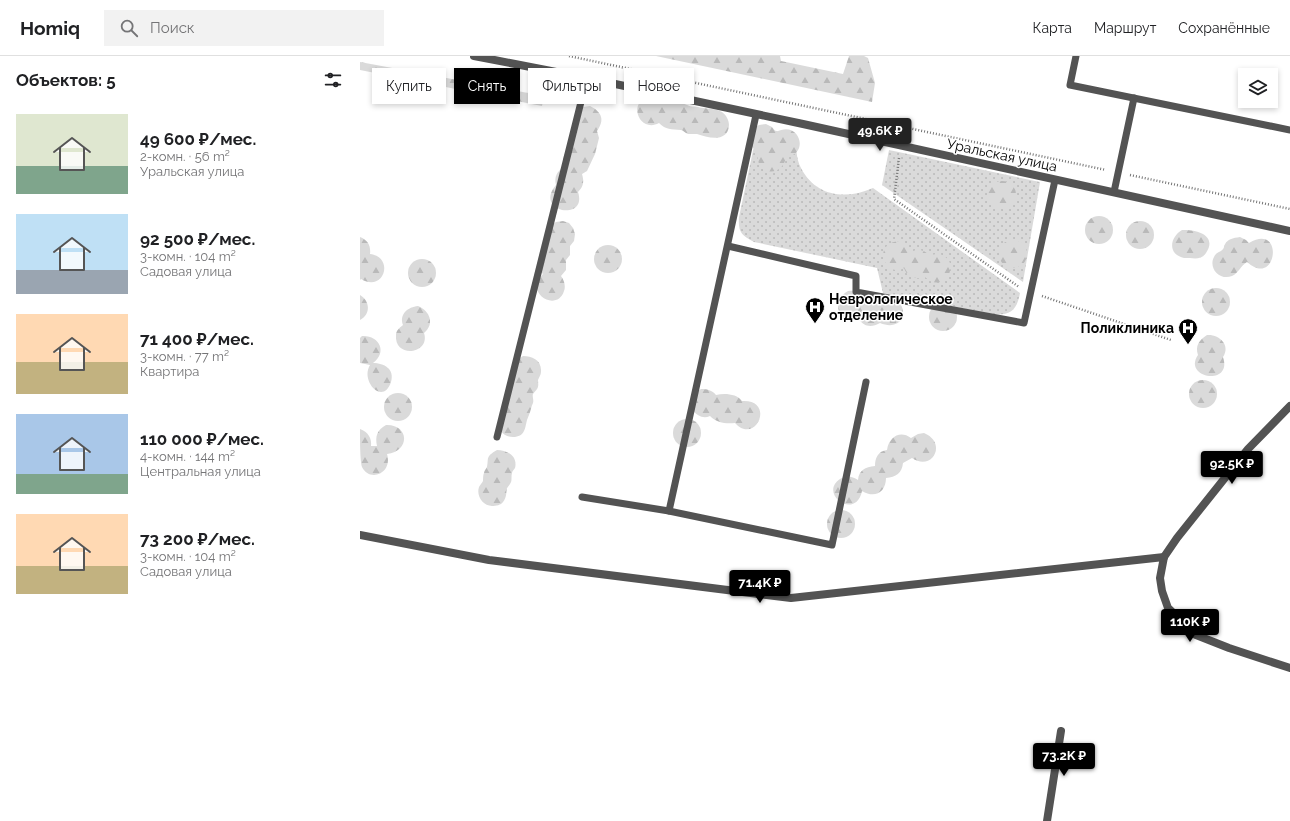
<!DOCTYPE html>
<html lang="ru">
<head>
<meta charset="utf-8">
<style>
	:root { --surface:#fff; --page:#f2f2f2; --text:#202124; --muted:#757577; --line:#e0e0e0; --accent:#000 }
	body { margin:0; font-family:Raleway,sans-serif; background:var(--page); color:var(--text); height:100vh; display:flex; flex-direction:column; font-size:15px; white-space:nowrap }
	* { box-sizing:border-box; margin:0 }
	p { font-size:13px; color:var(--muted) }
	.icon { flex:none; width:22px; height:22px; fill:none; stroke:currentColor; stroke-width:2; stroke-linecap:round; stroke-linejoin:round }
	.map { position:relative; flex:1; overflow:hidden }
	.panel { display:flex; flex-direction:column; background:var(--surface); width:360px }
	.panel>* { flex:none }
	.top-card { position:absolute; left:12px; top:12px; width:380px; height:36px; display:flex; gap:8px }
	.fabs { position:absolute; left:878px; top:12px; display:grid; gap:8px }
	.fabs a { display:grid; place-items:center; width:40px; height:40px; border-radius:0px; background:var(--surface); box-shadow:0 2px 6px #0003; font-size:20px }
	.price { position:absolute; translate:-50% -34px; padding:0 9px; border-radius:4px; background:var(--accent); color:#fff; font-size:13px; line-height:26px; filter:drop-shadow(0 1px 2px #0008) }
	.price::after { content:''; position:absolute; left:50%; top:24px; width:12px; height:9px; margin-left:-6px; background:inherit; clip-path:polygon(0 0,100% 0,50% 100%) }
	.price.on { background:#222; color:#fff }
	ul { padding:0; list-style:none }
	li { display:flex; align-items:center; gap:12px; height:100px; padding:0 16px }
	li span { display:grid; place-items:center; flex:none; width:112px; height:80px; border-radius:0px; color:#555 }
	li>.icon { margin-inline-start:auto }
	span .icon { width:48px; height:48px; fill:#fffc; stroke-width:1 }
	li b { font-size:17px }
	h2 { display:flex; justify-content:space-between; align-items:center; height:48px; padding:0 16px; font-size:17px }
	.chip { padding:0 14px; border-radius:0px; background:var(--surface); box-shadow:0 2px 6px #0003; font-size:14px; line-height:36px }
	.chip.on { background:var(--accent); color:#fff }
	header { display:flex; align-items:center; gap:24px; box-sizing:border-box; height:56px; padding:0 20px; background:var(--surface); border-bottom:1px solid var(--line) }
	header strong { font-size:19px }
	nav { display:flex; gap:22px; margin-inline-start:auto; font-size:14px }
	.search { width:280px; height:36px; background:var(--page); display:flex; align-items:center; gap:10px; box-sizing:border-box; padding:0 14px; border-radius:0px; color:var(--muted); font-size:15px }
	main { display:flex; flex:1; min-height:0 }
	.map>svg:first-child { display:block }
	.grass { fill:url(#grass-dots) }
	.forest { fill:url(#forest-firs) }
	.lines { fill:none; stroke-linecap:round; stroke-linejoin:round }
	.path { stroke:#757575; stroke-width:2.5; stroke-dasharray:1 2; stroke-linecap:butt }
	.service { stroke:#535353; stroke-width:7 }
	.minor { stroke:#535353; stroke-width:8 }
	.tertiary { stroke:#535353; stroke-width:8 }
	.labels { text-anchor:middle; stroke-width:3; stroke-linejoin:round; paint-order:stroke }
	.street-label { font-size:14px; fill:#000; stroke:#fff }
	.poi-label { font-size:14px; font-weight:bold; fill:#000; stroke:#fff; text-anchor:start }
</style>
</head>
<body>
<header>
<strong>Homiq</strong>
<div class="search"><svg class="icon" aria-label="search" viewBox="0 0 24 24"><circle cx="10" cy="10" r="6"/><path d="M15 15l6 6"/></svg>Поиск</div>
<nav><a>Карта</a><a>Маршрут</a><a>Сохранённые</a></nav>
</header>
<main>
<section class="panel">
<h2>Объектов: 5<svg class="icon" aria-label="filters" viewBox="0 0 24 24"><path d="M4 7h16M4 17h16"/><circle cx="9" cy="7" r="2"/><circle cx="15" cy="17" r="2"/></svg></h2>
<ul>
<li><span style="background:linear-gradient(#dfe7d0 65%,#7fa58c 0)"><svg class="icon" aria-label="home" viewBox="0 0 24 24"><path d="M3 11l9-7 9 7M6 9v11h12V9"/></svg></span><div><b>49 600 ₽/мес.</b><p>2-комн. · 56 m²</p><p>Уральская улица</p></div></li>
<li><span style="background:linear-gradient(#bfe0f5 70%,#9aa5b1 0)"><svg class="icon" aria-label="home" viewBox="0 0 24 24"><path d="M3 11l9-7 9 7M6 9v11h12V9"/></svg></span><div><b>92 500 ₽/мес.</b><p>3-комн. · 104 m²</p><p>Садовая улица</p></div></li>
<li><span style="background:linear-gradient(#ffd9b3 60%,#c2b280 0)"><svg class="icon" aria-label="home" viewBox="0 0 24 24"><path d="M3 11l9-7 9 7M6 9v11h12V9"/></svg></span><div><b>71 400 ₽/мес.</b><p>3-комн. · 77 m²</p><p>Квартира</p></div></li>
<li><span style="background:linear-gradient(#a9c7e8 75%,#7fa58c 0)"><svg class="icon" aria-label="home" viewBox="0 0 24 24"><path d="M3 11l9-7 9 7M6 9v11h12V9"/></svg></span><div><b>110 000 ₽/мес.</b><p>4-комн. · 144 m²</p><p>Центральная улица</p></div></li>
<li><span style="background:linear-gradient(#ffd9b3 65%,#c2b280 0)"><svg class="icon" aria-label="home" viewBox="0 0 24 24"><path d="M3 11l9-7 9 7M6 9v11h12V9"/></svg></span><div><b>73 200 ₽/мес.</b><p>3-комн. · 104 m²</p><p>Садовая улица</p></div></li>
</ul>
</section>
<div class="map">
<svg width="930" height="765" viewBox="0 0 930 765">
	<defs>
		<pattern id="grass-dots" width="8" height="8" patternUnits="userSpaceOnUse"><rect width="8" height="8" fill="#dadada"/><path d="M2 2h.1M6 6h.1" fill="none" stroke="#b9b9b9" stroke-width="1.8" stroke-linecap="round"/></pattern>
		<pattern id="forest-firs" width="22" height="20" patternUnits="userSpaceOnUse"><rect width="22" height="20" fill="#dadada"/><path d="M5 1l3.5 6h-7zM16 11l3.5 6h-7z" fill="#b9b9b9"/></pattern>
	</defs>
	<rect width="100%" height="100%" fill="#fff"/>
	<!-- grass -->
	<g class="grass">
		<path d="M398 71 435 79C436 89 436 103 441 112 456 141 486 144 513 132L660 237C657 255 649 260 632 258L523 237 517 212 394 186C381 179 378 176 379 161Z"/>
		<path d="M529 94 680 126 663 226 522 129Z"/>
	</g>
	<!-- forest -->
	<g class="forest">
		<path d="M296 0H420L421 5 483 18 489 0H504L508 2 515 27 512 46Z"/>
		<path d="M0 6 184 40 182 50 0 14Z"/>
		<path d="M293 40 300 43 304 47C311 43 319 46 327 49 330 51 334 50 338 51 346 53 355 52 362 56 366 59 369 64 369 69 368 87 348 82 337 78 334 78 331 78 328 78 325 77 323 74 321 74 311 73 306 74 299 67 279 78 265 43 293 40Z"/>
		<path d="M230 50C242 56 245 64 237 75L239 82 235 98 227 115 222 118C224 125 224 130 218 136 228 166 173 156 196 129 194 121 197 115 204 111 202 104 203 100 207 94L223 51Z"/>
		<path d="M406 68 412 71 416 76C440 63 450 99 426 101 422 123 394 119 398 96L391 90 394 72 399 69Z"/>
		<circle cx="642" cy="139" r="14"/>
		<circle cx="739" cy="174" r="14"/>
		<circle cx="780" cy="179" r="14"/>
		<path d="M203 165 209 167 213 172 215 178 214 185 210 190V199L206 204V214L201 220C204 224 206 230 204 235 197 257 163 237 183 218L180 215 191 169 196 166Z"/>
		<path d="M822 174C836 173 858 179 846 197 842 203 836 203 830 202 828 202 826 202 824 202 807 198 810 181 822 174Z"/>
		<path d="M0 181C8 184 11 190 10 198 35 201 24 237 1 223L0 224Z"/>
		<path d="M880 181 886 184 889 187C925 166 917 233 887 206 880 210 879 217 872 220 860 225 848 212 854 201 856 196 861 196 863 193 864 192 864 191 864 190 867 183 873 182 880 181Z"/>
		<circle cx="653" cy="198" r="14"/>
		<path d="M540 185 546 188 551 196C558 192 565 194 570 200 574 198 578 197 582 199 602 208 583 239 565 221 556 224 547 221 544 212 526 223 510 187 540 185Z"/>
		<circle cx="248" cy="203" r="14"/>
		<circle cx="62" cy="217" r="14"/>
		<circle cx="856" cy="246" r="14"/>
		<path d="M488 235C495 234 501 236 505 243L513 242 520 245 525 241 537 243C551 259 539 275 520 267 511 272 504 271 498 262 478 268 470 245 488 235Z"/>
		<path d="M0 239C10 245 11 258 0 264Z"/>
		<circle cx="583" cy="261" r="14"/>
		<path d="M58 250C70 255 75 268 64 277 71 298 34 303 36 279 36 275 39 272 43 269 39 258 48 251 58 250Z"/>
		<path d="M847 279C859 278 871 289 863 301 873 331 822 322 838 299 835 290 839 284 847 279Z"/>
		<path d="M2 280C19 279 28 296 13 307 24 307 35 313 31 326 23 350 0 325 10 309L0 307V282Z"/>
		<path d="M163 300C172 300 182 304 181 316 181 319 179 321 178 324 178 327 179 330 177 333 176 335 174 336 173 338 172 340 174 344 173 347 171 351 171 354 169 359 169 359 167 364 167 364 165 372 165 381 153 381 147 381 144 379 140 374L157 304Z"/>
		<circle cx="843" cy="338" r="14"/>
		<path d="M341 333C347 333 352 334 356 339 365 337 377 338 382 345 416 343 396 390 375 367 366 368 357 367 350 360 343 363 338 360 332 354L335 337Z"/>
		<circle cx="38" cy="351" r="14"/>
		<circle cx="327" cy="377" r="14"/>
		<path d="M26 369C49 368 51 395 27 398 33 417 10 427 2 411 0 404 0 383 0 373 8 376 12 382 11 390H17C15 380 17 374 26 369Z"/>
		<path d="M564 377C588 387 572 416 552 402L543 407C542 417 536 421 526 422 526 436 515 443 502 435 496 465 458 438 480 423 486 419 492 420 498 424 499 414 505 411 515 410 515 402 518 395 527 394 529 381 540 374 551 382L558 378Z"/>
		<path d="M137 394C147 394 158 400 155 412 154 414 152 415 152 417 151 420 152 424 151 426 151 427 148 431 147 432 146 436 147 441 143 446 141 449 136 450 132 450 123 450 116 440 119 431 120 429 122 427 123 425 123 423 123 419 124 417 124 415 126 413 127 411 129 402 125 401 137 394Z"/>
		<circle cx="481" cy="468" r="14"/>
	</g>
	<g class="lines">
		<!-- path -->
		<g class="path">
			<path d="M209 0 746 114"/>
			<path d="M539 102 534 143 659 231"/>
			<path d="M770 119 930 153"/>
			<path d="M682 240 811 284"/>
		</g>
		<!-- service -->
		<g class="service">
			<path d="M716 0 710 29 930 74"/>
			<path d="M754 136 774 42"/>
			<path d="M368 190 496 220V236L664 267 695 124"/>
			<path d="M137 381 227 22"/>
			<path d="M222 441 309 455 472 489 506 326"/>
			<path d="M309 455 396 59"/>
		</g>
		<!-- minor -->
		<g class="minor">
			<path d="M930 350 888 393 817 482 804 501 800 522 802 535 808 552 836 579 869 592 930 612"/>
			<path d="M0 479 129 504 431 542 804 501"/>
			<path d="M687 765 701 675"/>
		</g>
		<!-- tertiary -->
		<path class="tertiary" d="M114 0 227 22 443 68 930 175"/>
	</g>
	<!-- icons -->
	<defs>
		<g id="hospital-pin" transform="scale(1)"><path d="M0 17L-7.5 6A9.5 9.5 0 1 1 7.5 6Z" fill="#000" stroke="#fff"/><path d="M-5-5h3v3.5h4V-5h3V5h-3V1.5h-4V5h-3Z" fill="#fff"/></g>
	</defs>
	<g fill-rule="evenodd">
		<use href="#hospital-pin" x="455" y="251"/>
		<use href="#hospital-pin" x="828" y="272"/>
	</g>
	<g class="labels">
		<!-- street labels -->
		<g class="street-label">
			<text transform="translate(642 99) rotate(12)" y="5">Уральская улица</text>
		</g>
		<!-- poi labels -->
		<g class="poi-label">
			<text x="469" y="248">Неврологическое<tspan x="469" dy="16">отделение</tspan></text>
			<text x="814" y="277" text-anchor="end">Поликлиника</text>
		</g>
	</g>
</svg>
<div class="fabs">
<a><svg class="icon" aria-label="layers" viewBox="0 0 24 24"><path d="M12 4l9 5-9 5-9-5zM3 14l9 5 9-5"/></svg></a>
</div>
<b class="price on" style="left:520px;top:96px">49.6K ₽</b>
<b class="price" style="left:872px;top:429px">92.5K ₽</b>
<b class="price" style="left:400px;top:548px">71.4K ₽</b>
<b class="price" style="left:830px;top:587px">110K ₽</b>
<b class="price" style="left:704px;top:721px">73.2K ₽</b>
<div class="top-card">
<a class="chip">Купить</a>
<a class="chip on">Снять</a>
<a class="chip">Фильтры</a>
<a class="chip">Новое</a>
</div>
</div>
</main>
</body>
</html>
